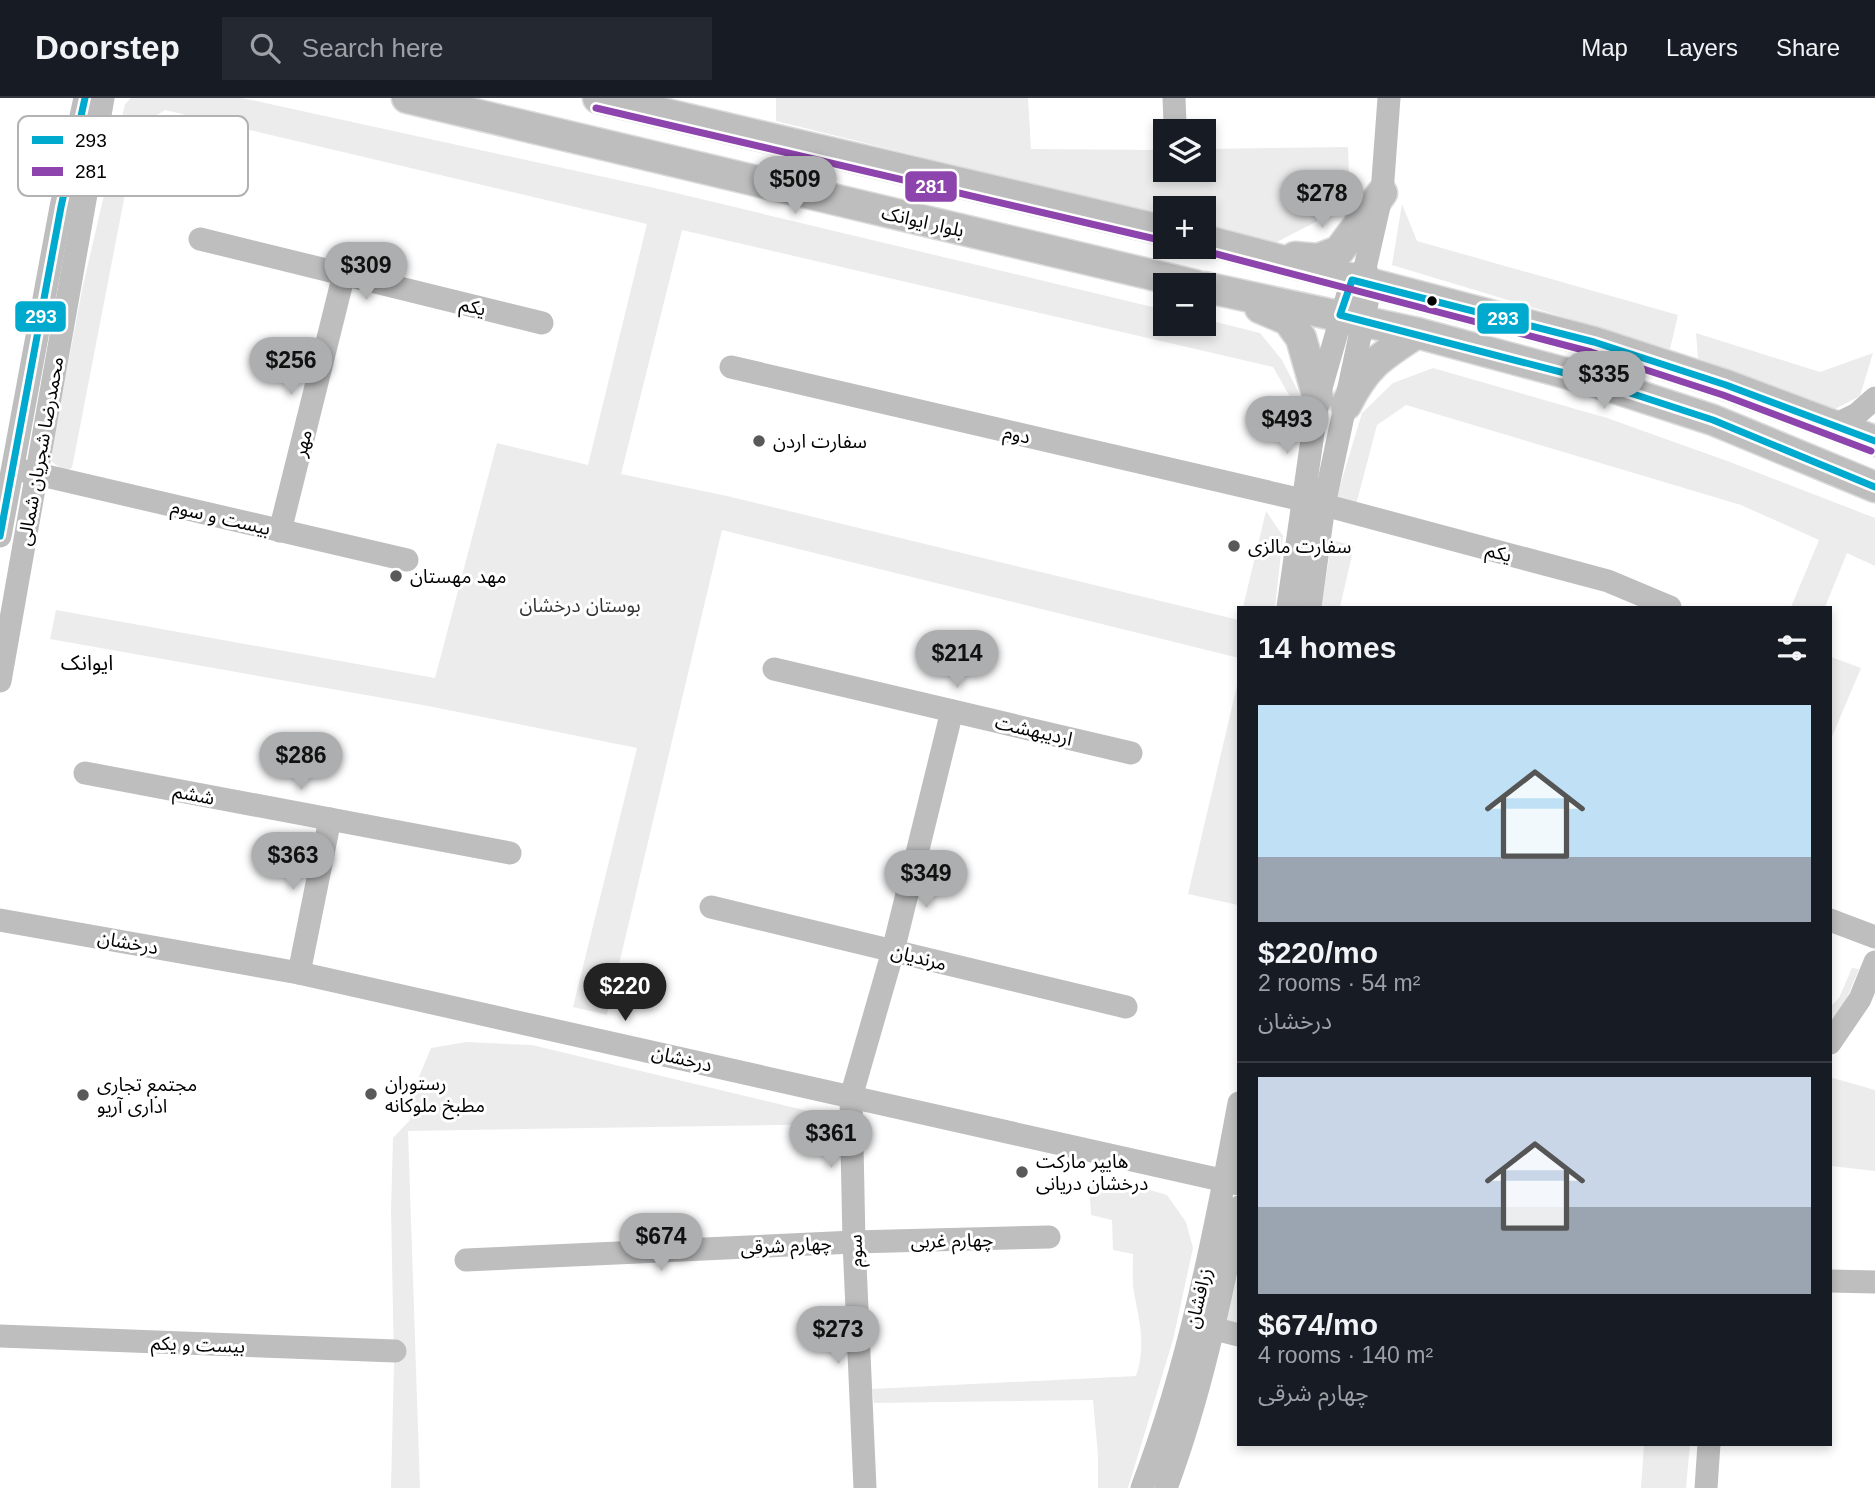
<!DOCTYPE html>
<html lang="en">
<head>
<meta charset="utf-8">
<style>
	:root { --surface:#171b24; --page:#242831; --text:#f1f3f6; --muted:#9ea1a6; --line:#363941; --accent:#adaeaf }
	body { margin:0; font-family:Arial,"Noto Sans Arabic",sans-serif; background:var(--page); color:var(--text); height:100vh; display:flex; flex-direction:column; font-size:26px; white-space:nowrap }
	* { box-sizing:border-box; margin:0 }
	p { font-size:23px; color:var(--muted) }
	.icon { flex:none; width:38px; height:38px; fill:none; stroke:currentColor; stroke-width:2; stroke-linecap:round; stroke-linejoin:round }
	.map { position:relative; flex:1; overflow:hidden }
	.drawer { position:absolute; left:1237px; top:508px; width:595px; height:840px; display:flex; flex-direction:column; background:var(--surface); border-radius:0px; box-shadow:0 4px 10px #0003 }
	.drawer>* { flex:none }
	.controls { position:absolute; left:1153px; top:21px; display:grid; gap:14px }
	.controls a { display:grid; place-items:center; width:63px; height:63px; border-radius:0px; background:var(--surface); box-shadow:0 4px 10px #0003; font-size:35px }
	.price { position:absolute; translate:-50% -60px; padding:0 16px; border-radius:24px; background:var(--accent); color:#111; font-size:23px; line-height:46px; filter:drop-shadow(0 2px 4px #0008) }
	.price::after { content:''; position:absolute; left:50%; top:42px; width:21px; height:16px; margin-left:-10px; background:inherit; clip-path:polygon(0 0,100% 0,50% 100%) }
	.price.selected { background:#222; color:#fff }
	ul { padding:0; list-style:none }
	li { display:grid; align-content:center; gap:14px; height:371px; padding:0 21px }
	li+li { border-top:2px solid var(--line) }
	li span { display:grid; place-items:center; height:217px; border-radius:0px; color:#555 }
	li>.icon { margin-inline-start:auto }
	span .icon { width:126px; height:126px; fill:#fffc; stroke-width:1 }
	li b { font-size:30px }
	h2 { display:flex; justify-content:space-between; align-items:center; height:84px; padding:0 21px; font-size:30px }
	header { display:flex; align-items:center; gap:42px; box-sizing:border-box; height:98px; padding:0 35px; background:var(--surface); border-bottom:2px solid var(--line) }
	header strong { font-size:33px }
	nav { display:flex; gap:38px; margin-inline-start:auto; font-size:24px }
	.search { width:490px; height:63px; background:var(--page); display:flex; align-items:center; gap:18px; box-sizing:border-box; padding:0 24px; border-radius:0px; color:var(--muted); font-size:26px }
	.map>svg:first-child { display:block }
	.green { fill:#ececec }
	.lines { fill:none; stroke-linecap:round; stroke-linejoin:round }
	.major-casing { stroke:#dbdbdb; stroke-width:33 }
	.minor { stroke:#bebebe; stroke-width:23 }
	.major { stroke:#bebebe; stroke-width:30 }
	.bus-1-casing { stroke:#fff; stroke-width:12 }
	.bus-2-casing { stroke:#fff; stroke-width:12 }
	.bus-1 { stroke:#00a9ce; stroke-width:7 }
	.bus-2 { stroke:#8e44ad; stroke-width:7 }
	.bus-dot { fill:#000; stroke:#fff; stroke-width:2.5 }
	.poi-dot { fill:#595959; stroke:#fff; stroke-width:2.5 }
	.labels { text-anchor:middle; stroke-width:6; stroke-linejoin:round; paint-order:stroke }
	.street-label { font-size:19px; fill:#000; stroke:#fff }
	.poi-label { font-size:19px; fill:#000; stroke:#fff; text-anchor:start }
	.park-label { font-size:19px; fill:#333; stroke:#fff }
	.neighbourhood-label { font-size:21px; fill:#000; stroke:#fff }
	.key { fill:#fff; stroke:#b2b2b2; stroke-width:2 }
	.key-label { font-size:19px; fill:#000 }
	.line-badge { stroke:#fff; stroke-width:2.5 }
	.badge-label { font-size:19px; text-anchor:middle; font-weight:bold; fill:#fff }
</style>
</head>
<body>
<header>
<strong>Doorstep</strong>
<div class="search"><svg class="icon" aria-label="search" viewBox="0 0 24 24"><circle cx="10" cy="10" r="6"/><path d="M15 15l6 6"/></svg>Search here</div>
<nav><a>Map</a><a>Layers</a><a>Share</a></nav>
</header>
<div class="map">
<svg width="1875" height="1390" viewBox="0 0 1875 1390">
	<rect width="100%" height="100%" fill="#fff"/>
	<!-- green -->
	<g class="green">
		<path d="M131 0H242L659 91 1165 212 1166 226H1204V221L1260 235 1282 262 1300 297 1293 304 1273 269 682 132 621 376 727 398 1239 522V560L722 432 607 917 573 909 637 650 428 608 50 541 56 512 435 580 497 345 588 367 647 126 165 12 138 29 72 370 65 374 50 362 82 192 125 6Z"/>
		<path d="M776 0H1028L1031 51 1165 52 1166 72H1204V51L1348 49 1350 106 1275 145 1204 128V110H1166L1165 119 776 23Z"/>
		<path d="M1402 106 1417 143 1678 217 1670 251 1392 167Z"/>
		<path d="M1696 235 1820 274 1873 255 1860 298 1835 311 1698 260Z"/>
		<path d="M1433 270 1607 320 1730 364 1875 420V468L1847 455 1825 509H1791L1819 442 1741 407 1406 307 1377 327 1356 407 1336 401 1362 315 1393 285Z"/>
		<path d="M1266 413 1283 438 1275 509H1243Z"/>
		<path d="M1332 442 1354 448 1340 509H1321Z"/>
		<path d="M1831 559 1861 570 1831 641Z"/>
		<path d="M1239 579V803L1238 807 1188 796Z"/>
		<path d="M1852 870 1859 871 1842 912 1831 929V908L1839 900Z"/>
		<path d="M466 944 532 947 833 1019 837 1026 408 1033 420 1390H391L394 1264 391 1112 393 1040 410 1022 413 993 431 950Z"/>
		<path d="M1833 980 1875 992V1073L1831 1068 1830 981Z"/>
		<path d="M1089 1084 1150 1092 1167 1097 1186 1124 1193 1150 1173 1242 1128 1390H1098V1357L1093 1302 874 1305 872 1291 1136 1278C1146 1249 1140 1225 1134 1195 1132 1183 1133 1169 1133 1156L1113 1152 1112 1122 1091 1117Z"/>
		<path d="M1239 1155V1230L1227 1226 1225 1216Z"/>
		<path d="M1644 1346H1690L1686 1390H1641Z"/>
	</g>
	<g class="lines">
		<!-- major casing -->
		<g class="major-casing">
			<g id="major">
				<path d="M407 0 1195 187"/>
				<path d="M598 0 1166 133"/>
				<path d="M1204 142 1594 244 1726 287 1875 343"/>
				<path d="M1295 159 1318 161 1339 153 1382 95"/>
				<path d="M1204 189 1417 235 1584 280 1713 322 1875 389"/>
				<path d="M1260 210 1288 222 1301 240 1318 300"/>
				<path d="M1346 307C1366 267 1380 259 1417 235"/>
			</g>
		</g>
		<!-- minor -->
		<g class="minor">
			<path d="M1174 0 1175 25"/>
			<path d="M200 141 542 225"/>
			<path d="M731 269 1324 407 1608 483 1670 509"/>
			<path d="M1835 327 1857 316 1875 300"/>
			<path d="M20 372 407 462"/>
			<path d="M280 433 344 176"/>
			<path d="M0 438 61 109 85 0"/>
			<path d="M1288 509 1318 300 1352 182 1363 172"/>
			<path d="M1310 509 1324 407 1371 186 1365 170 1382 95 1389 0"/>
			<path d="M774 571 1131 655"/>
			<path d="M0 583 103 0"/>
			<path d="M85 675 510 755"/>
			<path d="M711 809 1126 909"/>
			<path d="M0 822 299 875 1239 1086"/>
			<path d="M1830 822 1875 839"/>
			<path d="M299 875 330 721"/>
			<path d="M1830 945 1860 901 1875 864"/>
			<path d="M466 1162 854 1144 1049 1139"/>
			<path d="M1830 1183 1875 1184"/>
			<path d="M1199 1227 1239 1237"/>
			<path d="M0 1238 395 1253"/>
			<path d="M865 1390 854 1144 851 999 893 853 952 613"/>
			<path d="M1142 1390C1189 1267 1215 1135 1239 1005"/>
			<path d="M1166 1390C1200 1299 1220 1204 1239 1109"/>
			<path d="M1706 1390 1709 1346"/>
		</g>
		<!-- major -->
		<use href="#major" class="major"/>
		<!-- bus-1 casing -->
		<g class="bus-1-casing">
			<g id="bus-1">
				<path d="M1875 343 1726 287 1594 244 1352 182 1340 217 1584 280 1713 322 1875 389"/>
				<path d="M0 438 61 109 85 0"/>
			</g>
		</g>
		<!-- bus-2 casing -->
		<g class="bus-2-casing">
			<g id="bus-2">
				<path d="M596 10 1164 143"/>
				<path d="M1201 152 1591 254 1723 297 1871 353"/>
			</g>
		</g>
		<!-- bus-1 -->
		<use href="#bus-1" class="bus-1"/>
		<!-- bus-2 -->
		<use href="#bus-2" class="bus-2"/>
	</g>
	<!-- markers -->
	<circle class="bus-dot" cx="1432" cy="203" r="6"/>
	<g class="poi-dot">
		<circle cx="759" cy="343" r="7"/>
		<circle cx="1234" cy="448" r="7"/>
		<circle cx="396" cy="478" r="7"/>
		<circle cx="371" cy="996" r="7"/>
		<circle cx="83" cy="997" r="7"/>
		<circle cx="1022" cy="1074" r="7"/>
	</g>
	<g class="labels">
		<!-- street labels -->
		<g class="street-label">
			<text transform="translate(923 123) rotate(13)" y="7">بلوار ایوانک</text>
			<text transform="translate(473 208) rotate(14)" y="7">یکم</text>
			<text transform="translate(1017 336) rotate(13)" y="7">دوم</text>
			<text transform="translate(302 345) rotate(-76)" y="7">مهر</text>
			<text transform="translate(40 353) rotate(-80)" y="7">محمدرضا شجریان شمالی</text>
			<text transform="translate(221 419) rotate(13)" y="7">بیست و سوم</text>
			<text transform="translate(1499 454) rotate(15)" y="7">یکم</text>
			<text transform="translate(1034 632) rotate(13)" y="7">اردیبهشت</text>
			<text transform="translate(194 696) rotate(11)" y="7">ششم</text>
			<text transform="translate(128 844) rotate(10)" y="7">درخشان</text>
			<text transform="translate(919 859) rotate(14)" y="7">مرنديان</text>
			<text transform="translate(682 960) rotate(13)" y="7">درخشان</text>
			<text transform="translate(952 1142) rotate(-1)" y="7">چهارم غربی</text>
			<text transform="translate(786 1147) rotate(-3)" y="7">چهارم شرقی</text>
			<text transform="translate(855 1153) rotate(-92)" y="7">سوم</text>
			<text transform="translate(1198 1200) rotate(-77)" y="7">زرافشان</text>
			<text transform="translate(198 1246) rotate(2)" y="7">بیست و یکم</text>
		</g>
		<!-- poi labels -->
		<g class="poi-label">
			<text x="773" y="350">سفارت اردن</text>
			<text x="1248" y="455">سفارت مالزی</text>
			<text x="410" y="485">مهد مهستان</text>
			<text x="385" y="992">رستوران<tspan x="385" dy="22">مطبخ ملوکانه</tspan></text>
			<text x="97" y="993">مجتمع تجاری<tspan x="97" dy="22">اداری آريو</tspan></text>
			<text x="1036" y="1070">هایپر مارکت<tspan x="1036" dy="22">درخشان دریانی</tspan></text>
		</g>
		<!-- park labels -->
		<g class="park-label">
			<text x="580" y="514">بوستان درخشان</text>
		</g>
		<!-- neighbourhood labels -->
		<g class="neighbourhood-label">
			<text x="87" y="572">ایوانک</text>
		</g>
	</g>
	<!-- legend -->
	<rect x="18" y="18" width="230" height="80" rx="10" class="key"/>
	<rect x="32" y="38" width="31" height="8" fill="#00a9ce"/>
	<rect x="32" y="69" width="31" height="9" fill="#8e44ad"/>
	<g class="key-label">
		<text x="75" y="49">293</text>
		<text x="75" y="80">281</text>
	</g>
	<g class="line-badge">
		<rect x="904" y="72" width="54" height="33" rx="7" fill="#8e44ad"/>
		<rect x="14" y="202" width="53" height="33" rx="7" fill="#00a9ce"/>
		<rect x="1476" y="204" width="54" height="33" rx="7" fill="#00a9ce"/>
	</g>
	<g class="badge-label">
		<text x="931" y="95">281</text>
		<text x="41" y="225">293</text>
		<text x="1503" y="227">293</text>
	</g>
</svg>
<div class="controls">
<a><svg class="icon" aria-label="layers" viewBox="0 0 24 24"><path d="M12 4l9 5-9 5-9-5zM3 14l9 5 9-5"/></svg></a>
<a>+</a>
<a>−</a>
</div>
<b class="price" style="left:795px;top:118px">$509</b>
<b class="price" style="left:1322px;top:132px">$278</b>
<b class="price" style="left:366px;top:204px">$309</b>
<b class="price" style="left:291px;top:299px">$256</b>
<b class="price" style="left:1604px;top:313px">$335</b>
<b class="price" style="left:1287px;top:358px">$493</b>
<b class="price" style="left:957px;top:592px">$214</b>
<b class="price" style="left:301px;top:694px">$286</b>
<b class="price" style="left:293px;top:794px">$363</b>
<b class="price" style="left:926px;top:812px">$349</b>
<b class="price selected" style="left:625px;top:925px">$220</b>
<b class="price" style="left:831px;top:1072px">$361</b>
<b class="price" style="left:661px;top:1175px">$674</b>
<b class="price" style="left:838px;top:1268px">$273</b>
<section class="drawer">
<h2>14 homes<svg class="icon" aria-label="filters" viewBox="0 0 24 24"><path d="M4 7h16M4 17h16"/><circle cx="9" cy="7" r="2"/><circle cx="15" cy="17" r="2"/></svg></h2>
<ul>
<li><span style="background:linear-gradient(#bfe0f5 70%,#9aa5b1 0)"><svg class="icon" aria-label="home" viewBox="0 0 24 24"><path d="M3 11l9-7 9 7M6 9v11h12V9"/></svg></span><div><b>$220/mo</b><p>2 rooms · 54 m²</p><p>درخشان</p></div></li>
<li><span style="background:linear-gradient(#c9d6e8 60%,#9aa5b1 0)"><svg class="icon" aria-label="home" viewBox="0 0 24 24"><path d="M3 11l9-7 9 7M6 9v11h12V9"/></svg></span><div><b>$674/mo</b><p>4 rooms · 140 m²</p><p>چهارم شرقی</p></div></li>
</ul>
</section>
</div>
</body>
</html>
